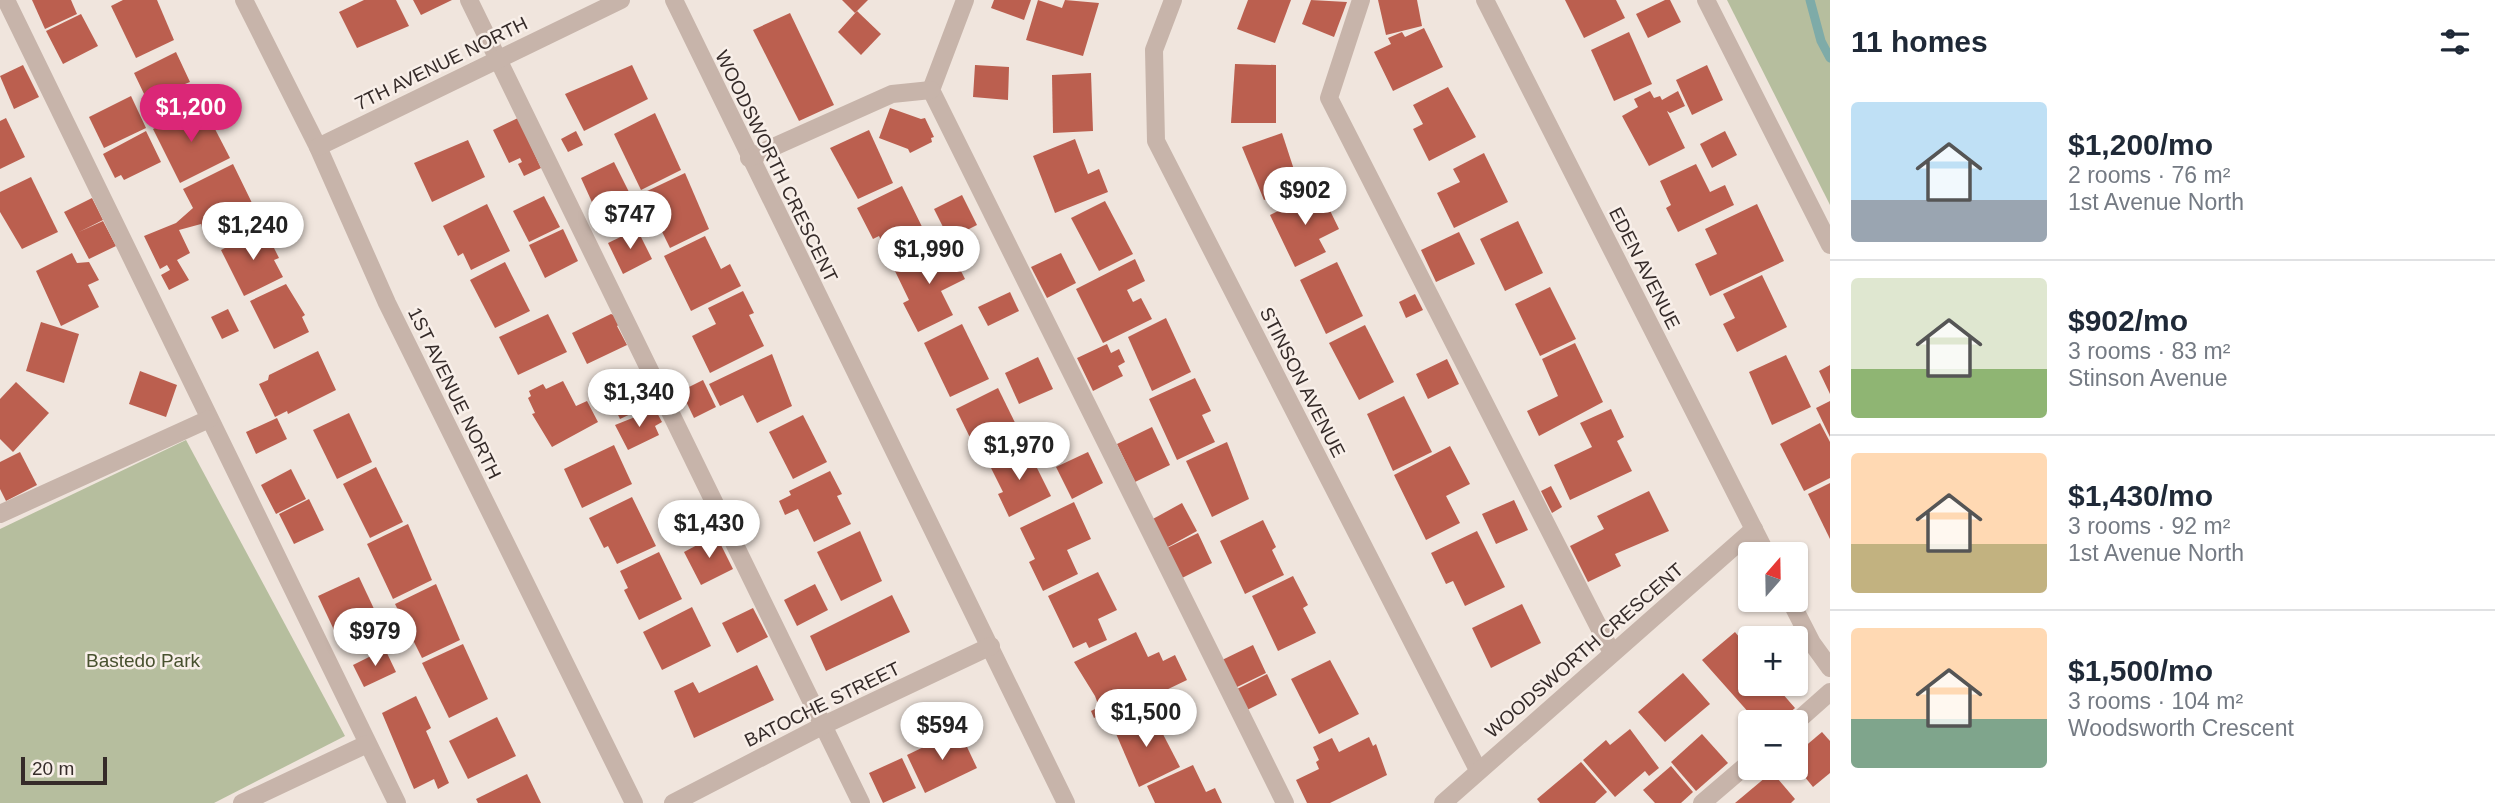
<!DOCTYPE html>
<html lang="en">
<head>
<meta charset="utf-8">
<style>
	:root { --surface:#fff; --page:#f6f6f7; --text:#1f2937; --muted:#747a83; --line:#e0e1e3; --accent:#db2777 }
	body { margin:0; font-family:Helvetica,sans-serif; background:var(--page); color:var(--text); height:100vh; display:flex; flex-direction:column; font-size:26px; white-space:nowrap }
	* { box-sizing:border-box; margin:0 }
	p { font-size:23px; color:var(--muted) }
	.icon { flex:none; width:38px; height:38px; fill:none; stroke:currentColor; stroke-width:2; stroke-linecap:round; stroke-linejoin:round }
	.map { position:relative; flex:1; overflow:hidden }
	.side { display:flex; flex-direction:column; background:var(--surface); width:665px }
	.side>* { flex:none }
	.needle { width:46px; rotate:20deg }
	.tools { position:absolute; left:1738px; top:542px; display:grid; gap:14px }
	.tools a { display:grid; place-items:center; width:70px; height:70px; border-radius:7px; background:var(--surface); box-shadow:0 2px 5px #0004; font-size:35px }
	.scale { position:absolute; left:21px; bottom:18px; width:86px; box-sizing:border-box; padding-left:7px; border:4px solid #352b29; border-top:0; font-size:19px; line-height:24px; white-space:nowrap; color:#352b29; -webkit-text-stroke:5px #f8efe9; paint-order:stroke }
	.price { position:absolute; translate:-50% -60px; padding:0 16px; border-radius:24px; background:#fff; color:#222; font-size:23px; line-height:46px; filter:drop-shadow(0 2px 4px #0008) }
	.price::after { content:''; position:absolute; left:50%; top:42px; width:21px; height:16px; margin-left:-10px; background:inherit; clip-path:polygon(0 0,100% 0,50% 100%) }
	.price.active { background:var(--accent); color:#fff }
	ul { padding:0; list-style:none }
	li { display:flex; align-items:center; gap:21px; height:175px; padding:0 21px }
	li+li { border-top:2px solid var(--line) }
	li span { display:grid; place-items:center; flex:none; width:196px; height:140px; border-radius:7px; color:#555 }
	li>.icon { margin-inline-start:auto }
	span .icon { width:84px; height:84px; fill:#fffc; stroke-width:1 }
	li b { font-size:30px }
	h2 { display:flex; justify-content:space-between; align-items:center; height:84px; padding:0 21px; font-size:30px }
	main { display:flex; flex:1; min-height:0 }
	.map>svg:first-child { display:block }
	.green { fill:#b6be9e }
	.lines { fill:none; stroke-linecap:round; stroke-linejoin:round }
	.stream { stroke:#7eaba8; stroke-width:9 }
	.building { fill:#bb5f4f }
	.minor { stroke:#c7b4aa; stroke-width:18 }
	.labels { text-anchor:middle; stroke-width:5; stroke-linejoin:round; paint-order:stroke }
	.street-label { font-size:19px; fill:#352b29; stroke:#f8efe9 }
	.park-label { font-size:19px; fill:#48512f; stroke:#f8efe9 }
</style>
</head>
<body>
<main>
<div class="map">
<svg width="1830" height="803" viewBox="0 0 1830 803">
	<rect width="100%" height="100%" fill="#f0e5dd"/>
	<!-- green -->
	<g class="green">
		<path d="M1727 0H1830V205Z"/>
		<path d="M186 440 345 736 214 803H0V529Z"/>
	</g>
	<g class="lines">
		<!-- stream -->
		<path class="stream" d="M1810 0 1821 41 1830 58"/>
	</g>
	<!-- building -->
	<g class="building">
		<path d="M32 0H71L77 14 45 29Z"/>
		<path d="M123 0H157L174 40 136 58 111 6Z"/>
		<path d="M364 0H396L409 26 357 48 339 12Z"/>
		<path d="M413 0H452L421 15Z"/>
		<path d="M842 0H868L855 13Z"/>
		<path d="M994 0H1031L1024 20 991 8Z"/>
		<path d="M1038 0 1062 8 1065 0 1099 3 1083 56 1026 40Z"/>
		<path d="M1248 0H1291L1275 43 1237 29Z"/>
		<path d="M1311 0 1347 2 1334 37 1302 24Z"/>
		<path d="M1378 0H1417L1422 26 1386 35Z"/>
		<path d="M1565 0H1616L1625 18 1584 38Z"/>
		<path d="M1665 0H1670L1681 22 1648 38 1636 14Z"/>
		<path d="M857 11 881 34 861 55 838 32Z"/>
		<path d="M790 13 834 105 799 121 753 30Z"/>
		<path d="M81 14 98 46 63 64 46 31Z"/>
		<path d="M1424 28 1443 67 1393 91 1374 52 1391 44 1388 38 1402 32 1405 37Z"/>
		<path d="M1629 32 1652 84 1614 101 1591 50Z"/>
		<path d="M176 52 190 82 185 84 194 102 157 121 134 73Z"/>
		<path d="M1235 64 1276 65V123H1231Z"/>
		<path d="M23 65 39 97 14 109 0 76Z"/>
		<path d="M632 65 648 99 584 131 565 94Z"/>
		<path d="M975 65 1009 67 1008 100 973 97Z"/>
		<path d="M1707 65 1723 100 1692 115 1676 80Z"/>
		<path d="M1091 73 1093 131 1053 133 1052 75Z"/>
		<path d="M1448 87 1476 137 1429 161 1413 129 1423 124 1413 105Z"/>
		<path d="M1650 91 1654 98 1660 96 1662 100 1678 91 1685 106 1670 113 1667 111 1685 148 1649 166 1622 116 1638 107 1634 99Z"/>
		<path d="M131 96 146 128 104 148 89 117Z"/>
		<path d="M202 104 230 158 180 183 153 129Z"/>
		<path d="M890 108 921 119 925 118 934 137 931 138 932 142 910 153 908 149 879 138Z"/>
		<path d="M655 113 681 170 641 190 614 134Z"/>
		<path d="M6 118 25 157 0 169V121Z"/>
		<path d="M518 118 541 168 524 176 518 164 522 162 520 158 509 163 493 130Z"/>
		<path d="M869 130 893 183 858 199 830 148Z"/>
		<path d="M146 131 161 162 124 180 121 175 115 178 103 154Z"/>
		<path d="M576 131 583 145 568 152 561 139Z"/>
		<path d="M1725 131 1737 155 1712 168 1700 144Z"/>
		<path d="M1282 133 1300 188 1264 200 1242 147Z"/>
		<path d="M1075 139 1088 174 1099 169 1108 192 1055 213 1033 156Z"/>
		<path d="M468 140 485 177 432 202 414 163Z"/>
		<path d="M1484 153 1508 202 1454 228 1437 193 1460 182 1453 169Z"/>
		<path d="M614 162 630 194 596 211 581 178Z"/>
		<path d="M233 164 252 203 202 227 201 224 179 230 190 253 177 260 189 280 169 290 161 275 170 270 167 265 160 269 144 236 176 223 193 208 183 189Z"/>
		<path d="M1696 164 1710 192 1725 185 1734 205 1678 232 1666 208 1671 205 1660 181Z"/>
		<path d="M685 173 709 229 670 248 643 193Z"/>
		<path d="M31 177 58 232 22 249 0 212V192Z"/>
		<path d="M902 186 930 243 892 262 879 236 873 239 857 208Z"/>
		<path d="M1320 190 1339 229 1319 239 1326 252 1295 267 1270 215Z"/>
		<path d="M962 195 977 225 949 239 934 209Z"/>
		<path d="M544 196 560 227 529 242 513 211Z"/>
		<path d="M92 198 103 220 79 232 103 221 116 246 89 259 64 212Z"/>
		<path d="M1105 201 1133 254 1099 271 1071 218Z"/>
		<path d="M487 204 510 251 471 270 463 253 458 256 443 226Z"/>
		<path d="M1757 204 1784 261 1710 296 1695 264 1717 254 1705 229Z"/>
		<path d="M1518 221 1543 273 1505 291 1480 239Z"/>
		<path d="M264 228 279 258 274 260 283 277 244 296 221 250Z"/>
		<path d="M563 229 578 261 545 278 529 245Z"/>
		<path d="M637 229 652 259 623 274 608 243Z"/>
		<path d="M1459 232 1475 264 1436 282 1421 250Z"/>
		<path d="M705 236 721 269 730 264 741 286 691 311 664 256Z"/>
		<path d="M947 243 965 279 941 291 953 315 918 332 903 303 909 300 894 269Z"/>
		<path d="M72 253 77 263 89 262 99 280 88 285 99 307 61 326 36 271Z"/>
		<path d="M1061 253 1076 283 1047 298 1031 267Z"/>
		<path d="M1135 259 1145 281 1127 290 1133 302 1141 298 1152 319 1103 343 1076 289Z"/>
		<path d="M505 262 530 311 495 328 470 280Z"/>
		<path d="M1337 262 1363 316 1326 334 1300 280Z"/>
		<path d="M1762 275 1787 327 1737 352 1723 324 1735 318 1723 294Z"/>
		<path d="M286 284 305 315 302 317 309 332 274 349 250 301Z"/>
		<path d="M1550 287 1576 339 1540 356 1515 304Z"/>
		<path d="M743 291 754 313 749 315 764 346 710 373 692 336 716 324 708 308Z"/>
		<path d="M1010 292 1019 311 988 326 978 307Z"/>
		<path d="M1415 294 1423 310 1406 318 1399 302Z"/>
		<path d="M228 309 239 331 222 339 211 317Z"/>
		<path d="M548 314 567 352 518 375 499 337Z"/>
		<path d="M611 314 616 316 620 324 617 326 627 345 587 364 572 333Z"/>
		<path d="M1166 318 1191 372 1152 391 1128 337Z"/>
		<path d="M41 322 79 334 64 383 26 371Z"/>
		<path d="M962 324 989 379 950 397 924 343Z"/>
		<path d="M1365 325 1394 382 1359 400 1329 343Z"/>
		<path d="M1575 343 1603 402 1539 436 1527 411 1558 396 1542 359Z"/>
		<path d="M1107 344 1111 353 1119 349 1125 362 1118 366 1123 376 1093 391 1077 358Z"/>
		<path d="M318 351 336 390 288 414 287 411 275 417 259 384 268 380 269 375Z"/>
		<path d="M772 354 792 406 757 423 743 395 720 406 709 384Z"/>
		<path d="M1786 355 1811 407 1772 425 1749 372Z"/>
		<path d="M1038 357 1053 389 1019 404 1005 373Z"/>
		<path d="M1447 359 1459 384 1428 399 1416 374Z"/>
		<path d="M1830 365V394L1819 371Z"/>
		<path d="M140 371 177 385 166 417 129 404Z"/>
		<path d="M638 375 652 404 620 419 606 390Z"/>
		<path d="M1195 378 1211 411 1202 415 1215 442 1177 460 1149 399Z"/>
		<path d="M703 380 716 407 694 418 681 391Z"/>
		<path d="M563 381 576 406 587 401 598 422 552 447 532 414 535 413 528 398 531 396 529 391 543 384 546 389Z"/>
		<path d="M16 382 49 413 13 452 0 439V399Z"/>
		<path d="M998 388 1024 441 982 462 956 409Z"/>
		<path d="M1404 396 1432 452 1393 471 1367 414Z"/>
		<path d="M1830 401V437L1816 408Z"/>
		<path d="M655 409 662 422 655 426 659 435 628 450 615 425Z"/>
		<path d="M1611 409 1624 437 1617 441 1632 471 1570 500 1554 465 1592 447 1580 423Z"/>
		<path d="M349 413 372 462 337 479 313 430Z"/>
		<path d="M803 415 827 462 793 479 769 432Z"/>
		<path d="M277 418 287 439 256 454 246 432Z"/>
		<path d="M1820 423 1830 442V478L1804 491 1780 444Z"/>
		<path d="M1152 427 1170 465 1135 482 1117 444Z"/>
		<path d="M1227 442 1249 499 1212 517 1186 461Z"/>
		<path d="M614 445 632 484 582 508 564 469Z"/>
		<path d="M1026 446 1051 496 1009 517 998 494 1003 492 989 464Z"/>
		<path d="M1450 446 1470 484 1446 496 1460 523 1426 540 1394 475Z"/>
		<path d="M20 452 37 485 6 501 0 489V462Z"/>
		<path d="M1088 452 1103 483 1072 499 1056 467Z"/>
		<path d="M376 467 403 522 370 538 343 484Z"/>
		<path d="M291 469 306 499 276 514 261 485Z"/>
		<path d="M830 471 842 494 837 496 851 524 814 542 798 509 785 515 779 501 791 495 789 491Z"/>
		<path d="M1830 483V539L1808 494Z"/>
		<path d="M1551 486 1562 507 1552 513 1541 491Z"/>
		<path d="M1649 491 1669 531 1615 554 1621 566 1588 582 1570 546 1604 529 1597 516Z"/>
		<path d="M632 497 656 546 617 564 608 546 604 548 589 518Z"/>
		<path d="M309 499 324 530 294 544 279 514Z"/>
		<path d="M1514 500 1528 530 1496 544 1482 514Z"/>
		<path d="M1074 502 1091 539 1067 550 1078 574 1043 591 1029 562 1035 559 1020 528Z"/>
		<path d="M1182 503 1197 531 1166 548 1151 520Z"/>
		<path d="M1263 520 1276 547 1272 550 1284 575 1245 594 1220 541Z"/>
		<path d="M408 524 432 580 393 599 367 544Z"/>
		<path d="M860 531 882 581 841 601 817 552Z"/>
		<path d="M1477 531 1505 587 1465 606 1453 581 1446 584 1431 553Z"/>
		<path d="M1198 533 1212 563 1180 579 1165 549Z"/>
		<path d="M716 535 733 569 701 585 684 552Z"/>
		<path d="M659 552 682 599 639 620 624 590 628 588 620 571Z"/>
		<path d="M1098 572 1117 610 1098 619 1107 640 1089 648 1086 642 1073 648 1048 596Z"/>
		<path d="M1293 576 1308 605 1303 608 1316 633 1278 651 1252 596Z"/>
		<path d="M359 577 375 611 334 630 318 596Z"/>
		<path d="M436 584 460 640 422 658 395 604Z"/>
		<path d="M815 584 828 610 797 626 784 600Z"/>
		<path d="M892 595 910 632 826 671 810 636Z"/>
		<path d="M1522 604 1541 643 1491 668 1472 628Z"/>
		<path d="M692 607 711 646 662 670 643 632Z"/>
		<path d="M753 608 768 637 737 653 722 623Z"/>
		<path d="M1136 632 1148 657 1159 652 1163 661 1175 655 1187 680 1139 703 1137 699V704L1105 719 1103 713 1094 718 1091 711 1099 707 1095 696 1074 662Z"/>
		<path d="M1735 632 1750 650V684H1774L1795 708 1778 723H1758L1702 660Z"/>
		<path d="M463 644 488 699 449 718 422 663Z"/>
		<path d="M1253 645 1266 673 1233 689 1220 661Z"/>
		<path d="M385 649 396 672 364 687 353 665Z"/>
		<path d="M1330 660 1359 714 1319 734 1291 679Z"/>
		<path d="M757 665 774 700 694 738 674 691 693 682 699 693Z"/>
		<path d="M1683 673 1710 704 1665 742 1638 712Z"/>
		<path d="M1267 674 1277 695 1245 711 1235 690Z"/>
		<path d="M416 696 431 728 426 731 449 783 438 789 434 779 414 789 382 713Z"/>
		<path d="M1151 711 1180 767 1139 787 1114 729Z"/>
		<path d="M497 717 516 756 468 779 449 741Z"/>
		<path d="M1630 729 1659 768 1649 776 1645 771 1615 797 1583 760 1606 740 1610 745Z"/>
		<path d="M959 730 977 768 925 793 907 755Z"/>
		<path d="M1822 732 1830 741V773L1813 787 1796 766V754Z"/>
		<path d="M1702 734 1728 763 1696 791 1671 762Z"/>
		<path d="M1369 737 1373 746 1376 744 1387 775 1330 803H1307L1296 780 1319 769 1316 762 1319 760 1313 747 1332 738 1339 752Z"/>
		<path d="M902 758 916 788 883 803 869 773Z"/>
		<path d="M1581 762 1607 792 1595 803H1540L1537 799Z"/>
		<path d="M1193 765 1206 792 1215 788 1222 803H1155L1147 786Z"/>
		<path d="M1671 766 1693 792 1681 803H1655L1643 790Z"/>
		<path d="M1772 772 1795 799 1791 803H1735Z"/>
		<path d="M527 774 541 803H478L476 799Z"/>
	</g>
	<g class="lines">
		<!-- minor -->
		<g class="minor">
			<path d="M6 0 397 803"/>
			<path d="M244 0 318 147 387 303 634 803"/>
			<path d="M469 0 861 803"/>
			<path d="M674 0 1066 803"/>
			<path d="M965 0 931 90 1285 803"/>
			<path d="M1173 0 1154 50 1156 141 1478 770"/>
			<path d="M1361 0 1329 98 1612 653"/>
			<path d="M1485 0 1767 555"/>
			<path d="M1706 0 1830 245"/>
			<path d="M318 147 621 0"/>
			<path d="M749 158 892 94 931 90"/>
			<path d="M0 514 209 419"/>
			<path d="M1790 600 1812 643 1830 668"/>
			<path d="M1795 723 1830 692"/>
			<path d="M242 803 367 744"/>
			<path d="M673 803 824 725 991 646"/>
			<path d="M1443 803 1754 529"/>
			<path d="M1702 803 1750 762"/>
		</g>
	</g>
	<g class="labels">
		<!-- street labels -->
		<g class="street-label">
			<text transform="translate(441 63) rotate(-26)" y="7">7TH AVENUE NORTH</text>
			<text transform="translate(777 166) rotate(64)" y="7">WOODSWORTH CRESCENT</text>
			<text transform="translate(1645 268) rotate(63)" y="7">EDEN AVENUE</text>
			<text transform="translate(1303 382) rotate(63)" y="7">STINSON AVENUE</text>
			<text transform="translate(455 393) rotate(64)" y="7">1ST AVENUE NORTH</text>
			<text transform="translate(1584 650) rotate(-41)" y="7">WOODSWORTH CRESCENT</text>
			<text transform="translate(822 704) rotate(-26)" y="7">BATOCHE STREET</text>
		</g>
		<!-- park labels -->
		<g class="park-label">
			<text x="143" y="667">Bastedo Park</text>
		</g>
	</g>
</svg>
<div class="tools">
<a><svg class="needle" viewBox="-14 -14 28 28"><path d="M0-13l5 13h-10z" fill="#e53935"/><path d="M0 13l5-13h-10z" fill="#747a83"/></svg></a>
<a>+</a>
<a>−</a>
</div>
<div class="scale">20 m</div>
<b class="price active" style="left:191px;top:144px">$1,200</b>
<b class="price" style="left:1305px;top:227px">$902</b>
<b class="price" style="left:630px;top:251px">$747</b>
<b class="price" style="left:253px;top:262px">$1,240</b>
<b class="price" style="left:929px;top:286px">$1,990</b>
<b class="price" style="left:639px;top:429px">$1,340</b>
<b class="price" style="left:1019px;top:482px">$1,970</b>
<b class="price" style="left:709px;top:560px">$1,430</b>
<b class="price" style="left:375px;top:668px">$979</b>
<b class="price" style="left:1146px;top:749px">$1,500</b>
<b class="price" style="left:942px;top:762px">$594</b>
</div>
<section class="side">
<h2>11 homes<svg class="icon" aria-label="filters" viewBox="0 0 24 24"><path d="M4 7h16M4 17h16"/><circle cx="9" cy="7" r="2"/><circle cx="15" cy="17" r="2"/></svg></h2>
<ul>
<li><span style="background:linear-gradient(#bfe0f5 70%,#9aa5b1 0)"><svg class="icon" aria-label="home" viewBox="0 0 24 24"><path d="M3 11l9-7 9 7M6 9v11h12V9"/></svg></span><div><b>$1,200/mo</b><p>2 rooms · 76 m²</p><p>1st Avenue North</p></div></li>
<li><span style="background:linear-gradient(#dfe7d0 65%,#8fb573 0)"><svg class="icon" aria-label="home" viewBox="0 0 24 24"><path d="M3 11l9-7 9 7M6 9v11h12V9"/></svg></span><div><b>$902/mo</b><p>3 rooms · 83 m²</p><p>Stinson Avenue</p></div></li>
<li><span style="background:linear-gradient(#ffd9b3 65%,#c2b280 0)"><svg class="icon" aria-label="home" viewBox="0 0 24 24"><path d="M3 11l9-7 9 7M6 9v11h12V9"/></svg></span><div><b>$1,430/mo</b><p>3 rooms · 92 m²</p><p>1st Avenue North</p></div></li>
<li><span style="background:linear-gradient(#ffd9b3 65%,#7fa58c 0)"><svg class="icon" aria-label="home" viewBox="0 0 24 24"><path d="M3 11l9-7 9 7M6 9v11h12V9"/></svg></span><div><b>$1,500/mo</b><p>3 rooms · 104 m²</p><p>Woodsworth Crescent</p></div></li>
</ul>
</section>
</main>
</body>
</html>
